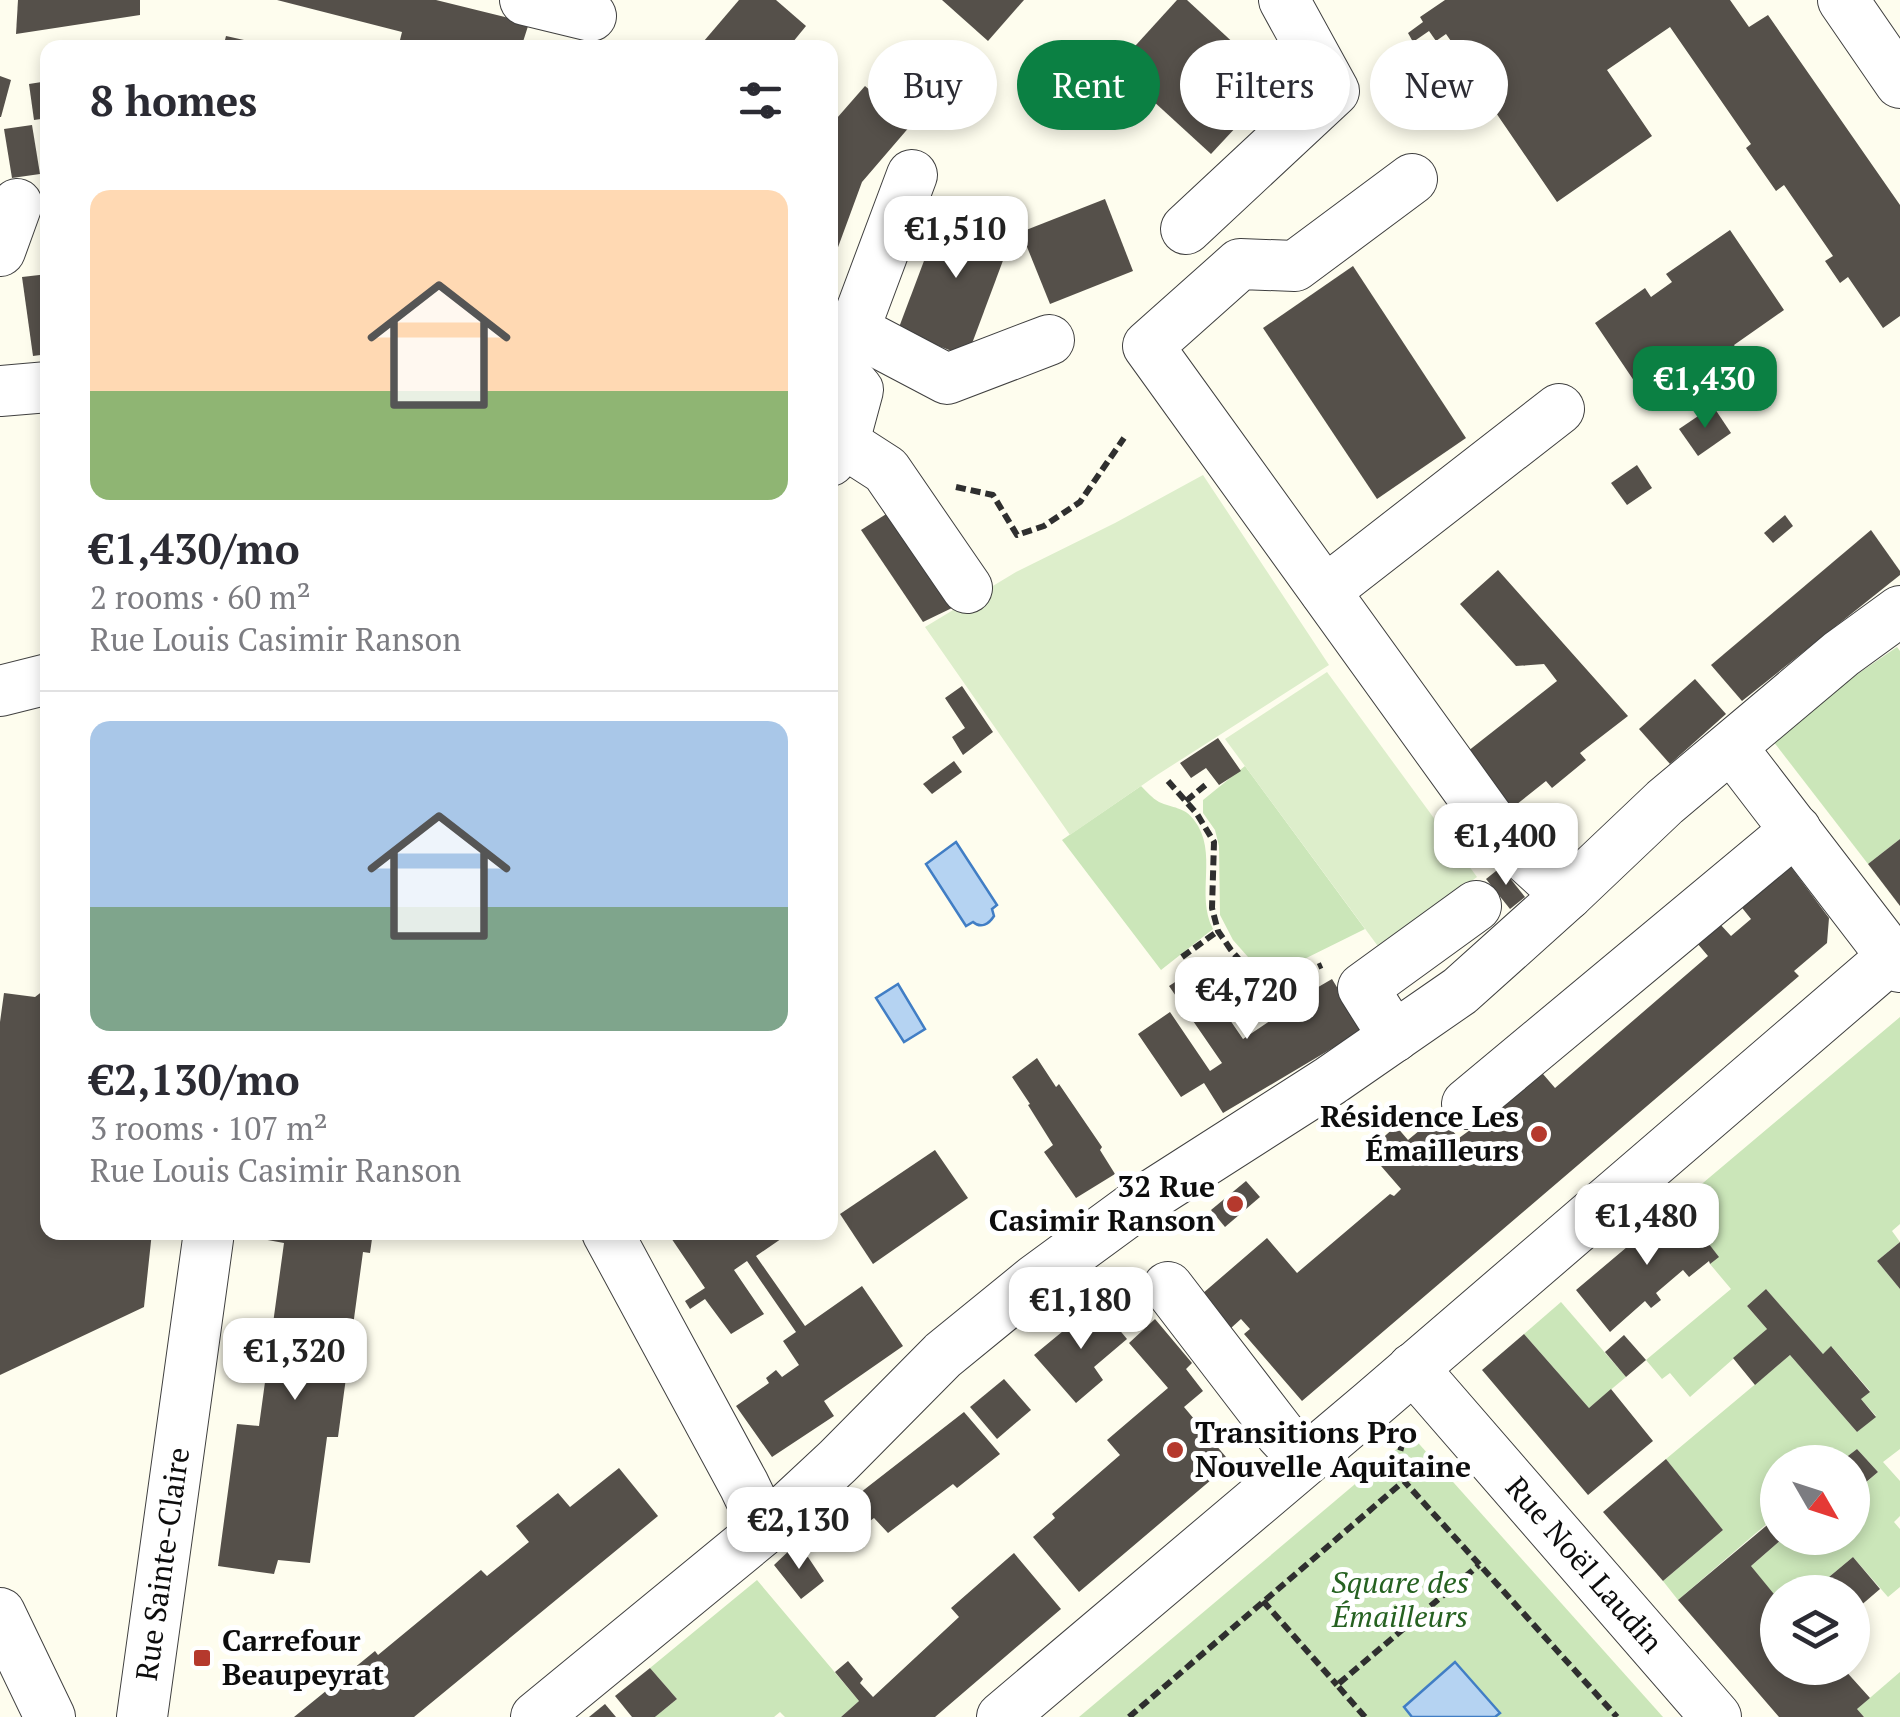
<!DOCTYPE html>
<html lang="en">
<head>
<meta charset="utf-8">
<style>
	:root { --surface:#fff; --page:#f2f2f3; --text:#2b2b33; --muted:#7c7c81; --line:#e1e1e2; --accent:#0b8043 }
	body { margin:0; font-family:"PT Serif",serif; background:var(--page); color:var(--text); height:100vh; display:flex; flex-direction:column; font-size:38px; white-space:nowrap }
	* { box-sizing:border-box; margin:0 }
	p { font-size:32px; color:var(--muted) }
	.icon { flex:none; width:55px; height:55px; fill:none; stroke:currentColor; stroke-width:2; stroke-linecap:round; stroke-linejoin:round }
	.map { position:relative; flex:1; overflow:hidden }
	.panel { position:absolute; left:40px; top:40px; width:798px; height:1200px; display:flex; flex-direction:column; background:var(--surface); border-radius:20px; box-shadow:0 5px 15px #0003 }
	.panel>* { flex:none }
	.top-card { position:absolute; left:868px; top:40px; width:882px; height:90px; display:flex; gap:20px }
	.needle { width:65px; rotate:129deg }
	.controls { position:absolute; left:1760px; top:1445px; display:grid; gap:20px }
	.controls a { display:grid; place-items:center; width:110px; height:110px; border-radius:50%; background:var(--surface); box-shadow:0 5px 15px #0003; font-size:50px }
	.price { position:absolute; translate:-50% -85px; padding:0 22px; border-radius:20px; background:#fff; color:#222; font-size:32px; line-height:65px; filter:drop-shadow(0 2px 5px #0008) }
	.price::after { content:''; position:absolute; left:50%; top:60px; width:30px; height:22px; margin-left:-15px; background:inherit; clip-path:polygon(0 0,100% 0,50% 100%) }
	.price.on { background:var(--accent); color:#fff }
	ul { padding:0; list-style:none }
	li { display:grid; align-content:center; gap:20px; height:530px; padding:0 50px }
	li+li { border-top:2px solid var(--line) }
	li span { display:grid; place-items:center; height:310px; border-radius:20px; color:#555 }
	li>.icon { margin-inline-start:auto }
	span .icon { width:180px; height:180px; fill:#fffc; stroke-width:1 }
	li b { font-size:42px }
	h2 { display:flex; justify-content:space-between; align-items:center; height:120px; padding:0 50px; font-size:42px }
	.chip { padding:0 35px; border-radius:45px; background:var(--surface); box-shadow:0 5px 15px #0003; font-size:35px; line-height:90px }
	.chip.on { background:var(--accent); color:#fff }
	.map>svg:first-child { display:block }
	.green { fill:#cbe6b9 }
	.pitch { fill:#ddeecb }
	.water { fill:#b5d3f2; stroke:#417ec5; stroke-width:2.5 }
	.building { fill:#55504a }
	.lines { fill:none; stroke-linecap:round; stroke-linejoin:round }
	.minor-casing { stroke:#404040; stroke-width:52 }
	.path { stroke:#2f2f2f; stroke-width:6; stroke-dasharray:10 5; stroke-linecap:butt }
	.minor { stroke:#fff; stroke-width:50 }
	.poi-dot { fill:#b5392d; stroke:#fff; stroke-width:4 }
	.labels { text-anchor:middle; stroke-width:10; stroke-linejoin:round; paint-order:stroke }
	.poi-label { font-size:30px; font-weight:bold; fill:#0d0d0d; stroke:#fff; text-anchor:end }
	.street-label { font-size:30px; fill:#0d0d0d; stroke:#fff }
	.park-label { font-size:30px; font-style:italic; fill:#266121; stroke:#fff }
</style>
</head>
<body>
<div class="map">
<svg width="1900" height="1717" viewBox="0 0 1900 1717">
	<rect width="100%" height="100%" fill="#fefdee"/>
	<!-- green -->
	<g class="green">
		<path d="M1897 647 1900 651V839L1868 864 1773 741 1827 695Z"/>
		<path d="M1245 766 1365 929 1270 976 1256 966 1233 940 1220 915 1219 846 1215 830 1203 813V800Z"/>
		<path d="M1141 786C1147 792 1152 798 1159 802 1172 808 1185 807 1194 820 1219 852 1195 895 1213 929L1161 970 1062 840Z"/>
		<path d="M1900 1017V1224L1892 1231 1900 1242 1877 1261 1900 1289V1449L1883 1462 1900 1481V1516L1894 1522 1900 1529V1587L1888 1597 1853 1557 1811 1592H1778L1777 1599 1751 1566 1781 1540 1784 1544H1794L1802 1538H1852L1853 1494 1878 1472 1857 1449 1840 1462H1778L1777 1515 1678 1600 1663 1581 1723 1530 1666 1459 1790 1355 1857 1432 1876 1416 1861 1399 1870 1391 1832 1347 1823 1354 1766 1289 1747 1306 1767 1329 1690 1397 1670 1373 1662 1379 1646 1360 1731 1289 1710 1264 1718 1256 1678 1204Z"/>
		<path d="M1561 1302 1626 1377 1589 1408 1524 1334Z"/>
		<path d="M1412 1436 1663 1717H1079Z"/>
		<path d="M757 1580 859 1701 841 1717H785L780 1712 774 1717H655L677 1699 650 1668Z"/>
		<path d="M1900 1672V1717H1864L1857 1709Z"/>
	</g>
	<!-- pitch -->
	<g class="pitch">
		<path d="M1203 475 1329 665 1157 775 1070 835 925 627 1016 572 1115 523Z"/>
		<path d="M1327 672 1477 877 1380 949 1225 739Z"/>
	</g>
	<!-- water -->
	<g class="water">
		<path d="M956 842 997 905 992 909 994 916C989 924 981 929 973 922L966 926 926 864Z"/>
		<path d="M898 984 925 1029 904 1042 876 998Z"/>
		<path d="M1455 1662 1500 1713 1495 1717H1412L1404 1707Z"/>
	</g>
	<!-- building -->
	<g class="building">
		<path d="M18 0H140V15L16 34Z"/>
		<path d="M277 0H436L529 23 521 48H398L402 32Z"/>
		<path d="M739 0H776L806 26 788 48H698Z"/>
		<path d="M942 0H1024L988 41Z"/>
		<path d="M1177 0H1187L1277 83 1211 154 1116 67Z"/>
		<path d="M1445 0H1730L1749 27 1768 15 1900 205V316L1883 328 1848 277 1840 283 1825 261 1833 256 1784 185 1776 191 1746 148 1751 144 1670 27 1607 70 1652 136 1557 202 1479 88 1472 93 1455 68 1465 61 1446 34 1436 41 1429 31 1413 42 1408 33 1423 22 1420 17Z"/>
		<path d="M226 36 244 40 242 48H223Z"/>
		<path d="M0 76 11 80 1 117H0Z"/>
		<path d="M48 81V118L34 120 29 84Z"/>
		<path d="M865 86 911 125 862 182 830 269V126Z"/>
		<path d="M32 125 40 174 12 178 4 129Z"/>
		<path d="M1105 199 1133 271 1050 304 1021 232Z"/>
		<path d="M945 205 1014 231 967 357 898 330Z"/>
		<path d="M1730 230 1784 310 1734 345 1738 351 1689 385 1684 379 1649 403 1595 323 1645 288 1651 297 1672 282 1666 274Z"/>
		<path d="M1353 266 1466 438 1377 499 1263 328Z"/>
		<path d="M48 274V354L33 356 22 277Z"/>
		<path d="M1713 406 1731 433 1698 456 1679 429Z"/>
		<path d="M1637 465 1652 488 1627 505 1611 483Z"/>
		<path d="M891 511 954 607 923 622 861 530Z"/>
		<path d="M1785 515 1793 526 1773 543 1764 533Z"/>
		<path d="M1871 530 1900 571V575L1742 701 1711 665Z"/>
		<path d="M1498 570 1628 716 1580 753 1586 760 1552 788 1546 781 1507 812 1463 755 1557 681 1544 664 1516 666 1460 604Z"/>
		<path d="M1695 679 1726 714 1670 764 1639 729Z"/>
		<path d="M962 686 993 732 963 755 952 737 965 728 945 698Z"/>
		<path d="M1218 738 1241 771 1219 785 1206 768 1191 778 1180 763Z"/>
		<path d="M954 761 962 772 932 794 923 784Z"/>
		<path d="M1900 839V906L1868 864Z"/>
		<path d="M1788 863 1829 918 1827 943 1794 971 1799 976 1302 1401 1244 1334 1250 1329 1241 1319 1231 1328 1202 1294 1267 1238 1297 1273 1390 1194 1394 1196 1401 1189 1368 1151 1396 1126 1408 1140 1438 1115 1459 1138 1470 1130 1467 1127 1537 1067 1555 1088 1708 956 1697 943 1719 923 1731 936 1751 919 1739 904Z"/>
		<path d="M1501 867 1525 897 1510 909 1486 879Z"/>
		<path d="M1195 969 1243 1039 1298 1002 1296 1000 1332 979 1363 1030 1223 1113 1204 1083 1181 1097 1138 1034 1170 1012 1210 1071 1222 1063 1169 986Z"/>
		<path d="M48 987V1232H152L144 1307 0 1375V1022L4 993 35 997Z"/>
		<path d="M1037 1058 1056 1087 1059 1084 1102 1147 1100 1150 1115 1174 1076 1198 1044 1152 1053 1145 1028 1105 1030 1104 1012 1077Z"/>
		<path d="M935 1150 968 1198 873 1264 840 1214Z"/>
		<path d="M1246 1181 1260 1197 1225 1227 1211 1210Z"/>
		<path d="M1678 1204 1719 1257 1710 1264 1709 1261 1689 1277 1683 1270 1656 1293 1661 1300 1651 1308 1645 1301 1610 1332 1576 1290Z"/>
		<path d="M263 1232H373L370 1253 363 1252 338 1437H327L310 1563 278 1560 274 1574 218 1566 237 1424 259 1426 284 1243 262 1239Z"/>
		<path d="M667 1232H791L756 1256 805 1326 862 1286 903 1346 824 1401 834 1416 772 1457 736 1406 769 1383 766 1378 776 1370 782 1377 799 1365 783 1341 796 1332 747 1261 734 1270 764 1314 731 1334 705 1299 690 1309 685 1301 705 1288Z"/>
		<path d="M1900 1242V1289L1877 1261Z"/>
		<path d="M1766 1289 1823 1354 1831 1346 1870 1392 1861 1399 1876 1417 1857 1432 1790 1355 1755 1385 1733 1358 1767 1329 1747 1306Z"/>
		<path d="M1097 1303 1127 1339 1094 1367 1103 1380 1076 1403 1034 1355Z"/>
		<path d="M1155 1319 1192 1363 1186 1369 1203 1391 1184 1407 1231 1463 1079 1592 1033 1537 1055 1518 1052 1514 1120 1455 1107 1440 1168 1388 1129 1343Z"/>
		<path d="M1524 1334 1589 1408 1611 1389 1653 1441 1588 1495 1482 1370Z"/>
		<path d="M1624 1335 1646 1360 1626 1377 1605 1352Z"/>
		<path d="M1004 1379 1031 1410 997 1439 970 1407Z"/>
		<path d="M964 1412 1000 1454 957 1488 953 1484 888 1533 874 1518 851 1535 827 1506 847 1486 856 1496Z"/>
		<path d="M1857 1449 1878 1472 1852 1494V1462H1840Z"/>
		<path d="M1666 1459 1723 1530 1663 1581 1603 1512Z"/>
		<path d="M619 1468 658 1516 414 1717H294L375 1651 378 1655 481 1570 487 1576 529 1542 516 1526 558 1493 570 1507Z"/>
		<path d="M1778 1516V1538H1802L1794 1544H1783L1781 1540 1751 1566 1778 1599V1668H1843L1870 1698 1857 1709 1864 1717H1779L1678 1600Z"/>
		<path d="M794 1546 805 1558 808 1557 824 1581 801 1599 774 1565Z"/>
		<path d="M1014 1553 1061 1609 935 1717H841L859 1701 835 1672 848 1661 863 1679 860 1683 873 1697 959 1617 951 1608Z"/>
		<path d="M1853 1557 1880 1589 1852 1613V1592H1811Z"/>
		<path d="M650 1668 677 1699 655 1717H632L615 1696Z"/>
		<path d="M605 1704 616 1717H589Z"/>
	</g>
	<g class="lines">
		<!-- minor casing -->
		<g class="minor-casing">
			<g id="minor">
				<path d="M525 0 591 16"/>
				<path d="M1843 0 1900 83"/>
				<path d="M1412 179 1295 266 1240 264 1148 346 1499 833 1567 895"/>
				<path d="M1186 229 1334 91 1284 0"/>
				<path d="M0 251 17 204"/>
				<path d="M854 330 947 379 1049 340"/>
				<path d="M830 343 854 330 912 175"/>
				<path d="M830 357 858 390 848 427 830 461"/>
				<path d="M0 391 48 387"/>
				<path d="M841 441 886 470 967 588"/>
				<path d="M1325 591 1559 409"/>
				<path d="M0 691 48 679"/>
				<path d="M1732 748 1900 967"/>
				<path d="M1394 1037 1363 988 1476 906"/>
				<path d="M1467 1104 1796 830"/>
				<path d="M607 1232 744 1485 765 1529"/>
				<path d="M1168 1287 1280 1433 1305 1460"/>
				<path d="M1413 1368 1716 1717"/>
				<path d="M0 1613 50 1717"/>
				<path d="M142 1717 209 1232"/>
				<path d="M536 1717 765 1529 838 1461 943 1355 1035 1280 1144 1200 1330 1081 1460 991 1567 895 1665 802 1841 654 1900 611"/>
				<path d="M1002 1717 1371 1405 1892 957"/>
			</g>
		</g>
		<!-- path -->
		<g class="path">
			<path d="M956 487 993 495 1017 535 1044 526 1080 502 1124 438"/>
			<path d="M1168 781 1197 814 1214 842 1212 908 1218 931 1231 950 1265 990 1322 965"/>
			<path d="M1186 801 1208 783"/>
			<path d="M1182 957 1218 931"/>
			<path d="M1403 1441 1395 1470 1404 1481"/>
			<path d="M1263 1601 1337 1685"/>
			<path d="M1129 1717 1404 1481 1617 1717"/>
			<path d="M1365 1717 1337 1685 1479 1565"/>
		</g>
		<!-- minor -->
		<use href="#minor" class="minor"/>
	</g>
	<!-- markers -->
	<g class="poi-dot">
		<circle cx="1539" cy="1134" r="10"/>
		<circle cx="1235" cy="1204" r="10"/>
		<circle cx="1175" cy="1450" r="10"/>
		<rect x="192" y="1648" width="20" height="20" rx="5"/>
	</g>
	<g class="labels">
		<!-- poi labels -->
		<g class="poi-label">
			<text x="1519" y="1127">Résidence Les<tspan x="1519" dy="34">Émailleurs</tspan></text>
			<text x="1215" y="1197">32 Rue<tspan x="1215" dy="34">Casimir Ranson</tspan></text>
			<text x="1195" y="1443" text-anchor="start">Transitions Pro<tspan x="1195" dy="34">Nouvelle Aquitaine</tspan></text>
			<text x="222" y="1651" text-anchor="start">Carrefour<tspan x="222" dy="34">Beaupeyrat</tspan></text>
		</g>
		<!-- street labels -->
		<g class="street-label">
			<text transform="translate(163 1564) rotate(-82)" y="10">Rue Sainte-Claire</text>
			<text transform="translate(1584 1565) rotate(49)" y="10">Rue Noël Laudin</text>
		</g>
		<!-- park labels -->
		<g class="park-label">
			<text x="1400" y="1593">Square des<tspan x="1400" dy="34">Émailleurs</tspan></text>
		</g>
	</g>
</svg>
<div class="controls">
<a><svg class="needle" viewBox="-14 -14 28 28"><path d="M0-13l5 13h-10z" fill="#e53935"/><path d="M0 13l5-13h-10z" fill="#7c7c81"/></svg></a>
<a><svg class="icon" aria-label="layers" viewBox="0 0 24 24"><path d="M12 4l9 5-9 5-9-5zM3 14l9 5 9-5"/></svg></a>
</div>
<b class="price" style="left:956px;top:281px">€1,510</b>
<b class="price on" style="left:1705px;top:431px">€1,430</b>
<b class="price" style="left:1506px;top:888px">€1,400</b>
<b class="price" style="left:1247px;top:1042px">€4,720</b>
<b class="price" style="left:1647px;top:1268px">€1,480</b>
<b class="price" style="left:1081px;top:1352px">€1,180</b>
<b class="price" style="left:295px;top:1403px">€1,320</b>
<b class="price" style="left:799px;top:1572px">€2,130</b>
<div class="top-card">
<a class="chip">Buy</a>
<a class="chip on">Rent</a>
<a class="chip">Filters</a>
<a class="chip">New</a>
</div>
<section class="panel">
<h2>8 homes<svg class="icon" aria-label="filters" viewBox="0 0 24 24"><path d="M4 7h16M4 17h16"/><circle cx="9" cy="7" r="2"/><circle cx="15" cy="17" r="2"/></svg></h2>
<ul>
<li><span style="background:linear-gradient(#ffd9b3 65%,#8fb573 0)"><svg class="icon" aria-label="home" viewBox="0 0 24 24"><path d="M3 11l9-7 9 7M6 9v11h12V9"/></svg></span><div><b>€1,430/mo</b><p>2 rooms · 60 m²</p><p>Rue Louis Casimir Ranson</p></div></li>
<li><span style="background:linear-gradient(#a9c7e8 60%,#7fa58c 0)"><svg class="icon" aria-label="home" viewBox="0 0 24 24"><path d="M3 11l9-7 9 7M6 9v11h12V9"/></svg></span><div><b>€2,130/mo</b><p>3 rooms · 107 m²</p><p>Rue Louis Casimir Ranson</p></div></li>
</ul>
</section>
</div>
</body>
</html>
